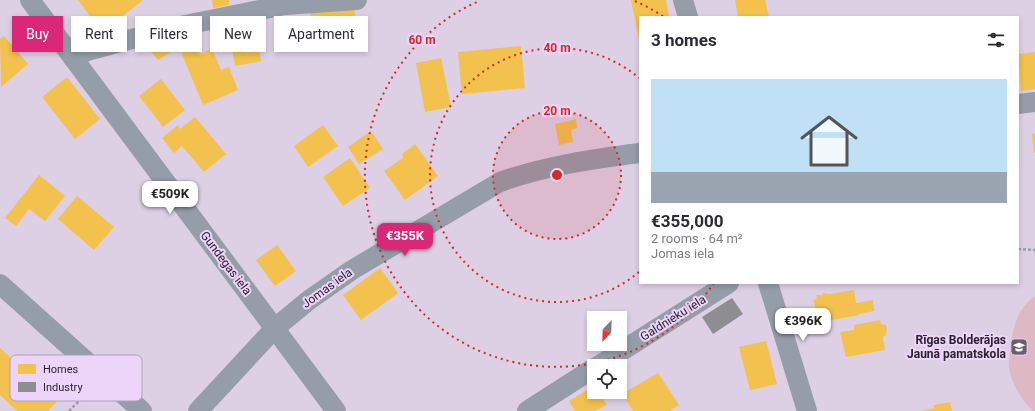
<!DOCTYPE html>
<html lang="en">
<head>
<meta charset="utf-8">
<style>
	:root { --surface:#fff; --page:#f7f7f7; --text:#2b2b33; --muted:#7c7c81; --line:#e1e1e2; --accent:#db2777 }
	body { margin:0; font-family:Roboto,sans-serif; background:var(--page); color:var(--text); height:100vh; display:flex; flex-direction:column; font-size:15px; white-space:nowrap }
	* { box-sizing:border-box; margin:0 }
	p { font-size:13px; color:var(--muted) }
	.icon { flex:none; width:22px; height:22px; fill:none; stroke:currentColor; stroke-width:2; stroke-linecap:round; stroke-linejoin:round }
	.map { position:relative; flex:1; overflow:hidden }
	.details { position:absolute; left:639px; top:16px; width:380px; height:268px; display:flex; flex-direction:column; background:var(--surface); border-radius:0px; box-shadow:0 2px 6px #0003 }
	.details>* { flex:none }
	.banner { position:absolute; left:12px; top:16px; width:380px; height:36px; display:flex; gap:8px }
	.needle { width:26px; rotate:203deg }
	.buttons { position:absolute; left:587px; top:311px; display:grid; gap:8px }
	.buttons a { display:grid; place-items:center; width:40px; height:40px; border-radius:0px; background:var(--surface); box-shadow:0 2px 6px #0003; font-size:20px }
	.price { position:absolute; translate:-50% -34px; padding:0 9px; border-radius:8px; background:#fff; color:#222; font-size:13px; line-height:26px; filter:drop-shadow(0 1px 2px #0008) }
	.price::after { content:''; position:absolute; left:50%; top:24px; width:12px; height:9px; margin-left:-6px; background:inherit; clip-path:polygon(0 0,100% 0,50% 100%) }
	.price.selected { background:var(--accent); color:#fff }
	ul { padding:0; list-style:none }
	li { display:grid; align-content:center; gap:8px; height:212px; padding:0 12px }
	li+li { border-top:1px solid var(--line) }
	li span { display:grid; place-items:center; height:124px; border-radius:0px; color:#555 }
	li>.icon { margin-inline-start:auto }
	span .icon { width:72px; height:72px; fill:#fffc; stroke-width:1 }
	li b { font-size:17px }
	h2 { display:flex; justify-content:space-between; align-items:center; height:48px; padding:0 12px; font-size:17px }
	.pill { padding:0 14px; border-radius:0px; background:var(--surface); box-shadow:0 2px 6px #0003; font-size:14px; line-height:36px }
	.pill.selected { background:var(--accent); color:#fff }
	.map>svg:first-child { display:block }
	.green { fill:#deb8c3 }
	.homes { fill:#f2c14e }
	.industry { fill:#8d8d92 }
	.lines { fill:none; stroke-linecap:round; stroke-linejoin:round }
	.path { stroke:#999da8; stroke-width:2.5; stroke-dasharray:3 2; stroke-linecap:butt }
	.street { stroke:#959da8; stroke-width:20 }
	.ring { fill:none; stroke:#d62828; stroke-width:2; stroke-dasharray:2 4 }
	.labels { text-anchor:middle; stroke-width:4; stroke-linejoin:round; paint-order:stroke }
	.street-label { font-size:12px; fill:#2b222f; stroke:#edd5fa }
	.poi-label { font-size:12px; font-weight:bold; fill:#2b222f; stroke:#edd5fa; text-anchor:end }
	.key { fill:#edd5fa; stroke:#b39fbd; stroke-width:1 }
	.key-label { font-size:11px; fill:#2b222f }
	.centre { fill:#d62828; stroke:#edd5fa; stroke-width:2 }
	.ring-label { font-size:12px; text-anchor:middle; font-weight:bold; fill:#d62828; stroke:#edd5fa; stroke-width:4; stroke-linejoin:round; paint-order:stroke }
</style>
</head>
<body>
<div class="map">
<svg width="1035" height="411" viewBox="0 0 1035 411">
	<rect width="100%" height="100%" fill="#ddd0e5"/>
	<!-- green -->
	<path class="green" d="M1035 296V411H1033C1021 400 1012 384 1009 368 1008 364 1010 358 1010 353 1012 330 1016 310 1035 296Z"/>
	<!-- homes -->
	<g class="homes">
		<path d="M78 0H141L142 1 102 32Z"/>
		<path d="M212 0H229V5L213 8Z"/>
		<path d="M631 0H666L669 17H640V43Z"/>
		<path d="M735 0H765L769 17H738Z"/>
		<path d="M354 5 356 29 312 32 310 9Z"/>
		<path d="M255 28 261 61 235 66 229 33Z"/>
		<path d="M4 36 28 64 1 87 0 39Z"/>
		<path d="M163 36 174 50 158 60 148 47Z"/>
		<path d="M193 36 200 54 212 49 221 70 229 67 238 90 203 105 177 42Z"/>
		<path d="M521 46 525 88 462 94 458 52Z"/>
		<path d="M1035 52V89L1021 91 1018 54Z"/>
		<path d="M441 58 451 107 425 112 416 63Z"/>
		<path d="M67 77 100 119 75 139 42 97Z"/>
		<path d="M161 79 185 110 163 127 139 96Z"/>
		<path d="M195 117 226 154 204 172 182 146 174 153 162 138 178 125 180 129Z"/>
		<path d="M576 119 577 128 571 130 573 142 559 145 555 124Z"/>
		<path d="M323 125 338 146 308 167 294 146Z"/>
		<path d="M371 131 383 149 359 164 348 147Z"/>
		<path d="M1035 133V153H1034L1032 134Z"/>
		<path d="M415 144 438 176 405 200 384 171 403 158 402 154Z"/>
		<path d="M350 158 370 188 343 206 323 177Z"/>
		<path d="M39 175 65 196 45 221 29 209 16 226 5 218Z"/>
		<path d="M77 196 114 227 94 250 58 219Z"/>
		<path d="M277 245 296 271 275 286 256 260Z"/>
		<path d="M380 268 398 293 361 320 343 295Z"/>
		<path d="M854 290 856 303 873 300 874 311 859 314V315L826 321 824 309 816 310 813 300 817 299 816 295H822L823 293 829 294Z"/>
		<path d="M880 320 881 324 886 325 887 329 886 335 883 337 885 350 846 357 840 332 854 330V325Z"/>
		<path d="M766 341 777 384 750 390 739 347Z"/>
		<path d="M0 348 57 401 48 411H17L0 395Z"/>
		<path d="M658 373 679 405 670 411H633L622 394Z"/>
		<path d="M594 386V392H598L607 405 595 411H575L569 401Z"/>
		<path d="M950 402 952 411H921L934 408V405Z"/>
	</g>
	<!-- industry -->
	<path class="industry" d="M732 298 743 314 713 334 702 317Z"/>
	<g class="lines">
		<!-- path -->
		<g class="path">
			<path d="M1018 249 1035 250"/>
			<path d="M69 411 89 391"/>
		</g>
		<!-- street -->
		<g class="street">
			<path d="M30 0 336 411"/>
			<path d="M683 0 688 17"/>
			<path d="M73 58 87 51 180 26 285 5 357 0"/>
			<path d="M1018 104 1035 102"/>
			<path d="M768 283 807 411"/>
			<path d="M0 284 142 411"/>
			<path d="M598 366 729 283"/>
			<path d="M198 411 275 328 309 300 352 270 500 182C545 166 592 159 640 153"/>
			<path d="M527 411 594 368"/>
		</g>
	</g>
	<!-- distance rings -->
	<circle cx="557" cy="175" r="64" fill="#d62828" fill-opacity=".12"/>
	<g class="ring">
		<circle cx="557" cy="175" r="64"/>
		<path d="M639 272A127 127 0 1 1 639 78"/>
		<path d="M714 283A191 191 0 1 1 479 1M635 1A191 191 0 0 1 664 17"/>
	</g>
	<!-- icons -->
	<defs>
		<g id="school-square" transform="scale(0.9)"><rect x="-9" y="-9" width="18" height="18" rx="4" fill="#695f6f" stroke="#edd5fa"/><path d="M0-5L7-2L0 1L-7-2ZM-4 1L0 2.5L4 1V4Q0 6-4 4Z" fill="#fff"/></g>
	</defs>
	<g fill-rule="evenodd">
		<use href="#school-square" x="1019" y="347"/>
	</g>
	<g class="labels">
		<!-- street labels -->
		<g class="street-label">
			<text transform="translate(226 263) rotate(53)" y="4">Gundegas iela</text>
			<text transform="translate(327 288) rotate(-36)" y="4">Jomas iela</text>
			<text transform="translate(673 318) rotate(-32)" y="4">Galdnieku iela</text>
		</g>
		<!-- poi labels -->
		<g class="poi-label">
			<text x="1006" y="344">Rīgas Bolderājas<tspan x="1006" dy="14">Jaunā pamatskola</tspan></text>
		</g>
	</g>
	<!-- legend -->
	<rect x="10" y="355" width="132" height="46" rx="6" class="key"/>
	<rect x="18" y="364" width="18" height="10" fill="#f2c14e"/>
	<rect x="18" y="382" width="18" height="10" fill="#8d8d92"/>
	<g class="key-label">
		<text x="43" y="373">Homes</text>
		<text x="43" y="391">Industry</text>
	</g>
	<circle cx="557" cy="175" r="6" class="centre"/>
	<g class="ring-label">
		<text x="422" y="44">60 m</text>
		<text x="557" y="52">40 m</text>
		<text x="557" y="115">20 m</text>
	</g>
</svg>
<div class="buttons">
<a><svg class="needle" viewBox="-14 -14 28 28"><path d="M0-13l5 13h-10z" fill="#e53935"/><path d="M0 13l5-13h-10z" fill="#7c7c81"/></svg></a>
<a><svg class="icon" aria-label="locate" viewBox="0 0 24 24"><circle cx="12" cy="12" r="6"/><path d="M12 2v4M12 18v4M2 12h4M18 12h4"/></svg></a>
</div>
<b class="price" style="left:170px;top:215px">€509K</b>
<b class="price selected" style="left:405px;top:257px">€355K</b>
<b class="price" style="left:803px;top:342px">€396K</b>
<div class="banner">
<a class="pill selected">Buy</a>
<a class="pill">Rent</a>
<a class="pill">Filters</a>
<a class="pill">New</a>
<a class="pill">Apartment</a>
</div>
<section class="details">
<h2>3 homes<svg class="icon" aria-label="filters" viewBox="0 0 24 24"><path d="M4 7h16M4 17h16"/><circle cx="9" cy="7" r="2"/><circle cx="15" cy="17" r="2"/></svg></h2>
<ul>
<li><span style="background:linear-gradient(#bfe0f5 75%,#9aa5b1 0)"><svg class="icon" aria-label="home" viewBox="0 0 24 24"><path d="M3 11l9-7 9 7M6 9v11h12V9"/></svg></span><div><b>€355,000</b><p>2 rooms · 64 m²</p><p>Jomas iela</p></div></li>
</ul>
</section>
</div>
</body>
</html>
